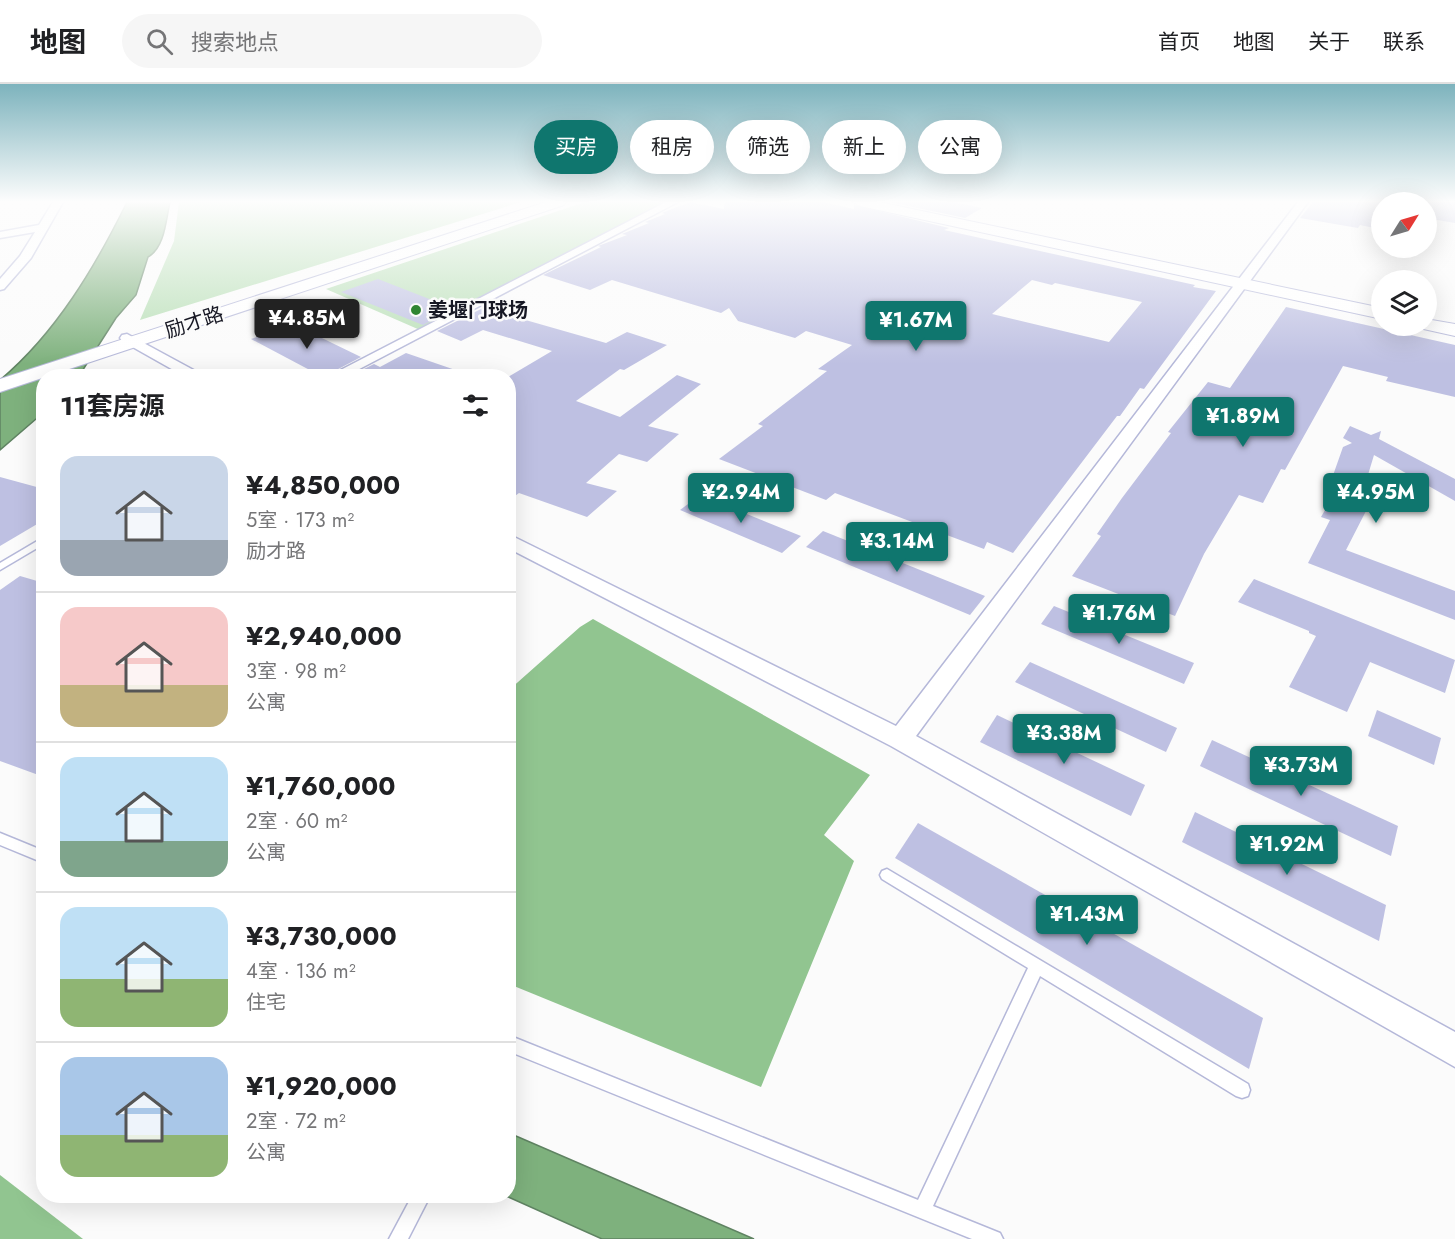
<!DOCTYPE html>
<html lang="zh">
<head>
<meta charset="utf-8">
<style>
	:root { --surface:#fff; --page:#f6f6f6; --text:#202124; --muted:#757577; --line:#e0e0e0; --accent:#0f766e }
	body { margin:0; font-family:Jost,"Noto Sans SC",sans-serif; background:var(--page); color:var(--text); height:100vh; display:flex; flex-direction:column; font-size:22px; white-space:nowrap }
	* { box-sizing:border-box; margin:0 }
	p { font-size:20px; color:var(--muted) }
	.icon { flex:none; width:33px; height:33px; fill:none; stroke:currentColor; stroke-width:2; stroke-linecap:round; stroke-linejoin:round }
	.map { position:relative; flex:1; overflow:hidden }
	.details { position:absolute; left:36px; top:285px; width:480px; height:834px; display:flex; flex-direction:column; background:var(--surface); border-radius:24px; box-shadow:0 6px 24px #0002 }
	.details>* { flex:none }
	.top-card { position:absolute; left:534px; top:36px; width:570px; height:54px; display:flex; gap:12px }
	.needle { width:39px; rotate:53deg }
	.buttons { position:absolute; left:1371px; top:108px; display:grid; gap:12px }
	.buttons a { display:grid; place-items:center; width:66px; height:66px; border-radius:50%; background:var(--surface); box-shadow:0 6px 24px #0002; font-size:30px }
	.price { position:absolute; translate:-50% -51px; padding:0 14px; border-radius:6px; background:var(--accent); color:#fff; font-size:20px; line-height:39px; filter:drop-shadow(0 2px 3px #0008) }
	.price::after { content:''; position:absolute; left:50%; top:36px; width:18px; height:14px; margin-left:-9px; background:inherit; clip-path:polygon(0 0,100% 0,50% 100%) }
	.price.on { background:#222; color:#fff }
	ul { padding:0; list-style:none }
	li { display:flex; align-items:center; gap:18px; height:150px; padding:0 24px }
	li+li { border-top:2px solid var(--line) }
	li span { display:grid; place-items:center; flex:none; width:168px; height:120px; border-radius:18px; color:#555 }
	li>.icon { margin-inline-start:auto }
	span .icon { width:72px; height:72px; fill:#fffc; stroke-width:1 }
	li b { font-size:26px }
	h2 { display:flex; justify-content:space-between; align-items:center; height:72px; padding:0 24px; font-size:26px }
	.chip { padding:0 21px; border-radius:27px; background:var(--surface); box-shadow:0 6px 24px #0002; font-size:21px; line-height:54px }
	.chip.on { background:var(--accent); color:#fff }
	header { display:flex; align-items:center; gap:36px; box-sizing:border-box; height:84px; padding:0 30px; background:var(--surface); border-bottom:2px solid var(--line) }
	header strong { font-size:28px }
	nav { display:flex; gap:33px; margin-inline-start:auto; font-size:21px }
	.search { width:420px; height:54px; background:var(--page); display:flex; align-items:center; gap:15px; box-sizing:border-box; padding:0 21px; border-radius:33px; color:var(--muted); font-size:22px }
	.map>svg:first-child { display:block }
	.green { fill:#b9dfb7 }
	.forest { fill:#91c590 }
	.water { fill:#7eb17d; stroke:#5f8362; stroke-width:1.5 }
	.building { fill:#bec0e2; fill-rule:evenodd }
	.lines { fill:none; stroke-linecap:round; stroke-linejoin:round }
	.lane-casing { stroke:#b5b8d9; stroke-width:3 }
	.street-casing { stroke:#b5b8d9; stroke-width:3 }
	.secondary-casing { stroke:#b5b8d9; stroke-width:2 }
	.lane { fill:#fff; fill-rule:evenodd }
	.street { fill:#fff; fill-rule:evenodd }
	.secondary { fill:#fff; fill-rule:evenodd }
	.poi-dot { fill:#308533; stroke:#fbfbfb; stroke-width:2 }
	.labels { text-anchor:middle; stroke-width:5; stroke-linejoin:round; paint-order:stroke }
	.far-poi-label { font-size:20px; font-weight:bold; fill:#171824; stroke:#fbfbfb; text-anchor:start }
	.far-street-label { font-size:20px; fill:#171824; stroke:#fbfbfb }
</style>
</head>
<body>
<header>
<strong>地图</strong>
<div class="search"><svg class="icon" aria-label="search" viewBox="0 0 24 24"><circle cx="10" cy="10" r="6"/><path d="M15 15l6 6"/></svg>搜索地点</div>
<nav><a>首页</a><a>地图</a><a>关于</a><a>联系</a></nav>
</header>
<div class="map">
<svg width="1455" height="1155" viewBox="0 0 1455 1155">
	<rect width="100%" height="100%" fill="#fbfbfb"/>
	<!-- green -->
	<g class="green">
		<path d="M179 118H521L140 236 174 157Z"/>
		<path d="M585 118H666L420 246 326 205Z"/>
	</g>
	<!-- forest -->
	<g class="forest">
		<path d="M593 535 870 691 824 751 854 777 761 1003 509 900V606L580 543Z"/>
		<path d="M0 1091 83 1155H0Z"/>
	</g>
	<!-- water -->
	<g class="water">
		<path d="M127 118H170C166 135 165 164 148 173L136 211 116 234 79 292H44L43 329 0 366V296C56 249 95 183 127 118Z"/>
		<path d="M509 1049 754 1155H602L506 1112H508Z"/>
	</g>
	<!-- building -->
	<g class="building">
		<path d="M690 118 724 125 725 118H823L854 125V121L949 144 944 146 1195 201 1193 203 1216 207 1144 305 1140 304 1120 332H1117L1013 469 987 458 984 465 835 409 826 416 719 375 763 342 758 340 827 287 818 285 852 261 806 247 795 254 738 237 729 224 721 229 612 196 590 206 543 191 601 163 598 162 627 151 622 150 649 139 645 138 665 130 662 129 664 128ZM1032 196 1052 201 1055 199 1142 218 1109 258 992 230Z"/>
		<path d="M889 118H953L982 124 965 134Z"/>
		<path d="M1313 118H1455V139L1426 134V118H1382V140L1379 145 1360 141 1358 144 1300 134Z"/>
		<path d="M378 195 455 225 423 241 341 208Z"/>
		<path d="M1286 223 1455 261V313L1386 297 1388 293 1343 282 1285 386 1281 385 1263 419 1239 411 1204 470 1175 532 1072 492 1101 452 1097 450 1122 414 1171 349 1168 348 1208 298 1230 304Z"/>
		<path d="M483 224 606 259 627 248 667 261 624 286 620 285 576 317 620 333 677 291 701 300 648 342 679 350 647 378 619 370 586 399 617 407 587 433 519 409 508 417V293L552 267 483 246 461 257 437 247Z"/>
		<path d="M293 240 361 273 325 292H321L251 255Z"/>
		<path d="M406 269 464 289 463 292H361L365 291 358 288 374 280 380 283Z"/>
		<path d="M1350 342 1371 351 1381 347 1379 355 1455 395V417L1374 371 1358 424 1366 427 1346 466 1455 507V536L1308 479 1330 436 1321 433 1340 400 1331 397 1343 363 1352 359 1343 354Z"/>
		<path d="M0 393 44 405V436L0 462Z"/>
		<path d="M700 411 801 452 782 469 680 426Z"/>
		<path d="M823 447 985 512 970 531 806 463Z"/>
		<path d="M20 492 44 499V693L0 677V506Z"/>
		<path d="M1254 495 1455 576 1445 609 1370 578 1347 628 1289 603 1316 552 1309 549V547L1238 518Z"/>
		<path d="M1054 522 1194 579 1184 600 1041 540Z"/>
		<path d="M1030 578 1177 644 1166 668 1015 598Z"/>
		<path d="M1377 626 1441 654 1434 681 1368 652Z"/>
		<path d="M997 631 1145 701 1131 732 980 658Z"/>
		<path d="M1212 656 1398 742 1391 772 1200 682Z"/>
		<path d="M1195 728 1386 821 1379 857 1182 758Z"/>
		<path d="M918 739 1263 934 1249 985 895 774Z"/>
	</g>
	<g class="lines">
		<!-- lane casing -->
		<g class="lane-casing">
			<g id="lane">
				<path d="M44 453V460L0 486V479Z"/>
				<path d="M0 749 44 767V779L0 761Z"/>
				<path d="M887 785 1248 1000 1250 1006 1248 1012 1242 1014 1236 1012 1040 892 933 1122 1000 1149 1003 1155H972L508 967V951L918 1116 1028 884 882 795 880 791 882 787Z"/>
				<path d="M412 1112H430L408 1155H389Z"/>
			</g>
		</g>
		<!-- street casing -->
		<g class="street-casing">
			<g id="street">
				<path d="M53 118H63L31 174 4 205 0 206V195L20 172 35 148 0 154V148L39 141Z"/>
				<path d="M666 118H678L346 292H329Z"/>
				<path d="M1298 118H1308L916 652 1455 948V983L891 662 508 464V450L896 642Z"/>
				<path d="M127 250 199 289 201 292H184L122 257 120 254 122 251Z"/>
			</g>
		</g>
		<!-- secondary casing -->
		<g class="secondary-casing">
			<g id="secondary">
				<path d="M546 118H566L564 121 0 308V295Z"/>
				<path d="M853 118H879L1382 224V235L860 122Z"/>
				<path d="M1426 235 1455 240V252L1419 244 1418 242H1426Z"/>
			</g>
		</g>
		<!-- lane -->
		<use href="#lane" class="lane"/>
		<!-- street -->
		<use href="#street" class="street"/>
		<!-- secondary -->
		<use href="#secondary" class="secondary"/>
	</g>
	<!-- sky -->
	<linearGradient id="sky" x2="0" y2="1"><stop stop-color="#7db3bd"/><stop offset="0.42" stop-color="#fdfdfd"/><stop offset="1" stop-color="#fdfdfd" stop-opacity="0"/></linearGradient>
	<rect width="1455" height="280" fill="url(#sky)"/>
	<!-- markers -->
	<circle class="poi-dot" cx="416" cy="226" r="6"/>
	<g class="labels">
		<!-- far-poi labels -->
		<g class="far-poi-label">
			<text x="428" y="233">姜堰门球场</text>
		</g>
		<!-- far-street labels -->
		<g class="far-street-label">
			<text transform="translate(194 238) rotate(-18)" y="7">励才路</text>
		</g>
	</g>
</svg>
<div class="buttons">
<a><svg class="needle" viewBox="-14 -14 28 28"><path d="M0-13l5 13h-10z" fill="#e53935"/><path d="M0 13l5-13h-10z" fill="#757577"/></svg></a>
<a><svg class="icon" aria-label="layers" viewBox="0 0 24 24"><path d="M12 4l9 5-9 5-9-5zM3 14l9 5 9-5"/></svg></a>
</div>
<b class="price on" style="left:307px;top:266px">¥4.85M</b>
<b class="price" style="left:916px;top:268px">¥1.67M</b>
<b class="price" style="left:1243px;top:364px">¥1.89M</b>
<b class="price" style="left:741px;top:440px">¥2.94M</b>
<b class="price" style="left:1376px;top:440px">¥4.95M</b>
<b class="price" style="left:897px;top:489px">¥3.14M</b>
<b class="price" style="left:1119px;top:561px">¥1.76M</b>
<b class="price" style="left:1064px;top:681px">¥3.38M</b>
<b class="price" style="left:1301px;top:713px">¥3.73M</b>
<b class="price" style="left:1287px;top:792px">¥1.92M</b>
<b class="price" style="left:1087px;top:862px">¥1.43M</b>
<div class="top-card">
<a class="chip on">买房</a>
<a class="chip">租房</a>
<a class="chip">筛选</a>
<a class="chip">新上</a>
<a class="chip">公寓</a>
</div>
<section class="details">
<h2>11套房源<svg class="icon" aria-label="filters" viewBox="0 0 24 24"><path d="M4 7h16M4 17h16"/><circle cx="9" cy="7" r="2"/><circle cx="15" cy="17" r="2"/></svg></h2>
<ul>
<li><span style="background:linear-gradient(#c9d6e8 70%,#9aa5b1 0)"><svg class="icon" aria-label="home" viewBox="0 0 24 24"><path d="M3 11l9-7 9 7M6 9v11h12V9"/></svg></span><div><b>¥4,850,000</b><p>5室 · 173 m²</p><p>励才路</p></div></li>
<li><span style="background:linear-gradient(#f6c9c9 65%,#c2b280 0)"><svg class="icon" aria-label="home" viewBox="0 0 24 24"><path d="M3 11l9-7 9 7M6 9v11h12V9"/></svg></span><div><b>¥2,940,000</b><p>3室 · 98 m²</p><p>公寓</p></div></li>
<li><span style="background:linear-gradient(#bfe0f5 70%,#7fa58c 0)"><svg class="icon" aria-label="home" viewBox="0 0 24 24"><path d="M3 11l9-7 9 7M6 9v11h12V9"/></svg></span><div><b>¥1,760,000</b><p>2室 · 60 m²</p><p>公寓</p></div></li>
<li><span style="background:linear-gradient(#bfe0f5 60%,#8fb573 0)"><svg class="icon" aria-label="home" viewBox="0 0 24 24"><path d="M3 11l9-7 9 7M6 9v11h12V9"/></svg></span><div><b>¥3,730,000</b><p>4室 · 136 m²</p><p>住宅</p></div></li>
<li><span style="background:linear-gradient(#a9c7e8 65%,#8fb573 0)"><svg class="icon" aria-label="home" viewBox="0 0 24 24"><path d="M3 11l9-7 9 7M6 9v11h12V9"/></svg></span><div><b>¥1,920,000</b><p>2室 · 72 m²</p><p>公寓</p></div></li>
</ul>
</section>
</div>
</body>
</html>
